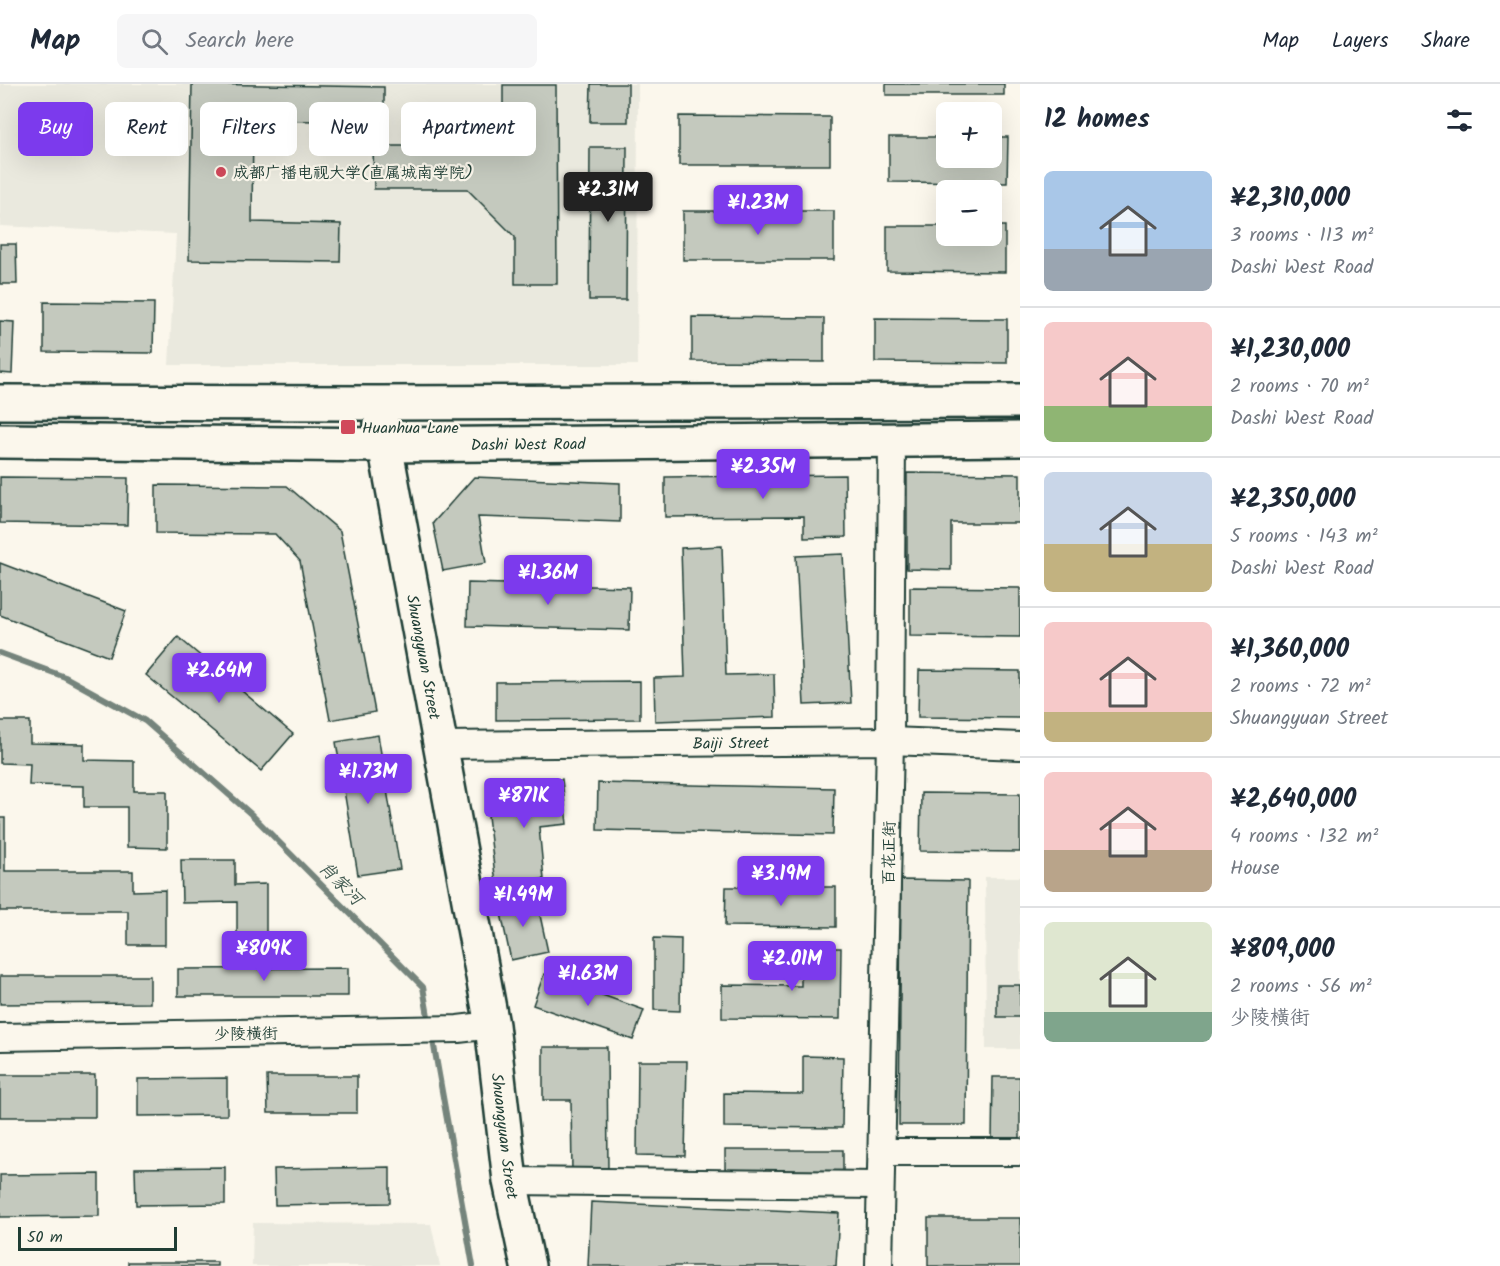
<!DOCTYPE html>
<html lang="en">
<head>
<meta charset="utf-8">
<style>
	:root { --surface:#fff; --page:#f6f6f7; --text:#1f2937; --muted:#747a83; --line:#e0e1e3; --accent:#7c3aed }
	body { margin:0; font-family:Kalam,"LXGW WenKai TC",sans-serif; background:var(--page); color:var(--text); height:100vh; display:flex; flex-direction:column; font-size:22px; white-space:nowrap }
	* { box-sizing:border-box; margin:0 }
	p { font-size:20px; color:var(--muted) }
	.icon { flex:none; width:33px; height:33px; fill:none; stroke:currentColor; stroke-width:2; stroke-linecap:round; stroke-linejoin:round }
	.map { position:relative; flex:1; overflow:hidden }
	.panel { display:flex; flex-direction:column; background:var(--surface); width:480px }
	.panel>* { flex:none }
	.hud { position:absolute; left:18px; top:18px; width:570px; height:54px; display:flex; gap:12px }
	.controls { position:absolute; left:936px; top:18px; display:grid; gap:12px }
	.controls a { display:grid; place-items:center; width:66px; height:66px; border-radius:9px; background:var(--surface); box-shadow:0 6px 24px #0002; font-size:30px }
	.scale { position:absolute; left:18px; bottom:15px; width:159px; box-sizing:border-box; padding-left:6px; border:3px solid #1f3d34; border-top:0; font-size:16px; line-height:21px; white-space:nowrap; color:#1f3d34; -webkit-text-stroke:4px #fbf7ec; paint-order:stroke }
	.price { position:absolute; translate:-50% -51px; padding:0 14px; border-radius:6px; background:var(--accent); color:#fff; font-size:20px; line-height:39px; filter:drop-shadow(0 2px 3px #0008) }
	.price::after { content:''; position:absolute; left:50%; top:36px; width:18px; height:14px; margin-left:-9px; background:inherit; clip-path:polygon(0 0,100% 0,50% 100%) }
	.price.active { background:#222; color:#fff }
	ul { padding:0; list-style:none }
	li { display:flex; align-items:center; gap:18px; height:150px; padding:0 24px }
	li+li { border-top:2px solid var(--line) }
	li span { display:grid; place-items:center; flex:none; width:168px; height:120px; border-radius:9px; color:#555 }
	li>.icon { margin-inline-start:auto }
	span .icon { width:72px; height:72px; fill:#fffc; stroke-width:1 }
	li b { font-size:26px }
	h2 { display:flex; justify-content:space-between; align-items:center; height:72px; padding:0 24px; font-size:26px }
	.pill { padding:0 21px; border-radius:9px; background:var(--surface); box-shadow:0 6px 24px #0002; font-size:21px; line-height:54px }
	.pill.active { background:var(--accent); color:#fff }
	header { display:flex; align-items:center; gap:36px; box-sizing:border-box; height:84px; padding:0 30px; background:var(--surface); border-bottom:2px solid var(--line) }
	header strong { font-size:28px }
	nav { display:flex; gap:33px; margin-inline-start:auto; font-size:21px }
	.search { width:420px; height:54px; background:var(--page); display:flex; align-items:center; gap:15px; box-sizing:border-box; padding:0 21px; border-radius:9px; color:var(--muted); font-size:22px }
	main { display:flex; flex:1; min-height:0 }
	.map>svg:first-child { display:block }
	.built { fill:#eae9de }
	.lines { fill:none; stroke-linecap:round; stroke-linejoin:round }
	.stream { stroke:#74847b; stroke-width:6 }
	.building { fill:#c4c9be; stroke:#1f3d34; stroke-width:1.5 }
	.minor-casing { stroke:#1f3d34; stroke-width:30 }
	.major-casing { stroke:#1f3d34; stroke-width:38 }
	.minor { stroke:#fbf7ec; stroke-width:26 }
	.major { stroke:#fbf7ec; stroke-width:33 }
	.poi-dot { fill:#d1495b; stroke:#fbf7ec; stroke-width:2 }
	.labels { text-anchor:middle; stroke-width:4.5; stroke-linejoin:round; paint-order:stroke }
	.poi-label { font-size:16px; fill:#1f3d34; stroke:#fbf7ec; text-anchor:start }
	.street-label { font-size:16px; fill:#1f3d34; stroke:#fbf7ec }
	.water-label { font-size:18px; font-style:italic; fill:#425b52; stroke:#fbf7ec }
</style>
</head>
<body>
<header>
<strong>Map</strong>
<div class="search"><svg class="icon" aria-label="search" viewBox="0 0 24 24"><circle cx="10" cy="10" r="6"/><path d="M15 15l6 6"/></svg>Search here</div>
<nav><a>Map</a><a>Layers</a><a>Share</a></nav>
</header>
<main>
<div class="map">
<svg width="1020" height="1182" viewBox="0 0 1020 1182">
	<rect width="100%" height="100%" fill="#fbf7ec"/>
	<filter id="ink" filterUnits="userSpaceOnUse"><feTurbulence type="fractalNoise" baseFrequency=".0167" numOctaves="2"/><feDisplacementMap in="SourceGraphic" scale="12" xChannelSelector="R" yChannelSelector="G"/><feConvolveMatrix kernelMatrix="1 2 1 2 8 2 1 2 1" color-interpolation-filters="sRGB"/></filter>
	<g filter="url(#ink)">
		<!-- built -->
		<g class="built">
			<path d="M0 0H638L637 281H169L176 150 0 142Z"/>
			<path d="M985 793H1020V965H986Z"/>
			<path d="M253 1139 431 1140 440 1182H252Z"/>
		</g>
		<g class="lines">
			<!-- stream -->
			<g class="stream">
				<path d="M0 569 65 593 145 637 252 731 423 903 429 938"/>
				<path d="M432 951 473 1182"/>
			</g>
		</g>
		<!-- building -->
		<g class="building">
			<path d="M192 0 384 3V38L253 36 252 138 341 140 340 178 189 176Z"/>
			<path d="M591 0H628V38H590Z"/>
			<rect x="886" y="0" width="118" height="11"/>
			<path d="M503 1H556L557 200H515V153L467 105H374L373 62H503Z"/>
			<path d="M679 32 830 33V81H679Z"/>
			<path d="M889 53H946V74H992V53H1008L1007 99 889 98Z"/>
			<path d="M590 63H627L626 216H589Z"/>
			<rect x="683" y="127" width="151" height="49"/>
			<path d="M887 142H946V152H992V142H1005V188L887 187Z"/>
			<path d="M0 160H16L17 200H0Z"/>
			<path d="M44 218 154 219 153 269 44 268Z"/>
			<path d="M692 233 824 234V278L692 277Z"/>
			<path d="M875 234 1007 235V279L875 278Z"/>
			<path d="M0 237 14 238 12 290 0 289Z"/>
			<path d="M907 389 1020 390V439H951V486L907 485Z"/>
			<path d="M845 391 846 453 804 454V432L665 433V393Z"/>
			<path d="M0 393 128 394 127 441 0 439Z"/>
			<path d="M474 393 620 399V438L478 433 486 479 443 487 433 439Z"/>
			<path d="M156 401 287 402 340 447 375 628 330 636 300 477 275 450 156 449Z"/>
			<path d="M722 462 726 591 774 590 775 633 655 637 654 594 685 593 681 464Z"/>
			<path d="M843 470 851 619 804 621 796 472Z"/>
			<path d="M0 479 126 527 109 573 0 531Z"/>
			<path d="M468 499 630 503 629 546 467 542Z"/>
			<path d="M910 503 1020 504V553L910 552Z"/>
			<path d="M178 553 293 650 261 687 146 591Z"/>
			<path d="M919 586 1020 587V634L918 633Z"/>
			<path d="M640 597V635L496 636V598Z"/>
			<path d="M0 637H30V659L84 660V676L134 677V707H167V764L127 763V723H84V702L29 701 30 680 0 679Z"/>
			<path d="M378 651 400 785 358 791 336 658Z"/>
			<path d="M562 695 567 740 539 743 544 795 496 800 488 732 511 701Z"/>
			<path d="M598 699 834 704 833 751 597 746Z"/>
			<path d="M921 709 1020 710V768L920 767Z"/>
			<path d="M0 734H5V787H133V807L165 806V861H128V827H0Z"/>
			<path d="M181 776H235V801L266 800V853H237V818L182 819Z"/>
			<path d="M901 796 968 797 966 1041H899Z"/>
			<path d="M726 803H836V843L725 842Z"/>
			<path d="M536 813 548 868 511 876 499 820Z"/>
			<path d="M654 854 681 855 680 927 654 926Z"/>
			<path d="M801 864H841L840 935 722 934V901L801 902Z"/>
			<path d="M348 884V912H178V885Z"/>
			<path d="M544 890 644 926 633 956 533 921Z"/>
			<path d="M0 892H150V919L0 920Z"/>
			<rect x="997" y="901" width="23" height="32"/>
			<path d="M543 963H607L608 1088 572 1089 571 1016H543Z"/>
			<path d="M803 972 843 973 842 1044 724 1043V1009L803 1010Z"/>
			<path d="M638 977H687L685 1072 637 1071Z"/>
			<rect x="0" y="991" width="95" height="42"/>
			<path d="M267 992H357V1029H268Z"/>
			<path d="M993 993H1020V1056H992Z"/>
			<path d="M227 994V1031L138 1032V995Z"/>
			<rect x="725" y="1066" width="118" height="25"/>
			<path d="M225 1083V1120L136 1121 135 1084Z"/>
			<path d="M390 1083V1119L275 1121 274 1085Z"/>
			<path d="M99 1090V1132L0 1133V1091Z"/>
			<path d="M591 1118 839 1129 836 1182H588Z"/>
			<rect x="928" y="1134" width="92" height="48"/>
			<rect x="128" y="1178" width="89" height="4"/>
		</g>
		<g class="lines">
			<!-- minor casing -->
			<g class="minor-casing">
				<g id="minor">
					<path id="s1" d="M441 661 890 657 1020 662"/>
					<path d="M0 953 458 945 492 941"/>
					<path d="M882 1068H1020"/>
					<path d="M510 1097 880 1101"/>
					<path d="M879 1182 890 657 892 355"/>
				</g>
			</g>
			<!-- major casing -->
			<g class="major-casing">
				<g id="major">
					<path d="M0 318 378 319 1020 317"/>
					<path id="s2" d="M381 339 492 941 510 1097 528 1182"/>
					<path id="s3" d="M0 357 385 361 1020 355"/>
				</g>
			</g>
			<!-- minor -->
			<use href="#minor" class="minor"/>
			<!-- major -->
			<use href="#major" class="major"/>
		</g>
	</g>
	<!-- markers -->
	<g class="poi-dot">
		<circle cx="221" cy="88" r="6"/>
		<rect x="340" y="335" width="16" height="16" rx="3"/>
	</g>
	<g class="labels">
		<!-- poi labels -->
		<g class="poi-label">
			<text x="233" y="94">成都广播电视大学(直属城南学院)</text>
			<text x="362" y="349">Huanhua Lane</text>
		</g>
		<!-- street labels -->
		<g class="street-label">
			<text dy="6" stroke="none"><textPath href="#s3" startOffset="528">Dashi West Road</textPath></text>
			<text dy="6" stroke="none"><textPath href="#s2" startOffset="238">Shuangyuan Street</textPath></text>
			<text dy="6" stroke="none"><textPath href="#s1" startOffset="290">Baiji Street</textPath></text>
			<text transform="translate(888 769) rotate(-89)" y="6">百花正街</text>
			<text transform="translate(246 949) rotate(-1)" y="6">少陵横街</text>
			<text dy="6" stroke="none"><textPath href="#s2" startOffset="724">Shuangyuan Street</textPath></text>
		</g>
		<!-- water labels -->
		<g class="water-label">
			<text transform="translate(341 799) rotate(45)" y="6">肖家河</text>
		</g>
	</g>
</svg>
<div class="controls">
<a>+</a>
<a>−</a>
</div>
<div class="scale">50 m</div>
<b class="price active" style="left:608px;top:139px">¥2.31M</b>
<b class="price" style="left:758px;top:152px">¥1.23M</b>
<b class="price" style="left:763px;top:416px">¥2.35M</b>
<b class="price" style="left:548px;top:522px">¥1.36M</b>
<b class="price" style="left:219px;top:620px">¥2.64M</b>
<b class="price" style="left:368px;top:721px">¥1.73M</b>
<b class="price" style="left:524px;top:745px">¥871K</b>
<b class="price" style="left:781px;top:823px">¥3.19M</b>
<b class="price" style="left:523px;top:844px">¥1.49M</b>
<b class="price" style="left:264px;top:898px">¥809K</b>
<b class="price" style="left:792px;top:908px">¥2.01M</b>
<b class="price" style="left:588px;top:923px">¥1.63M</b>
<div class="hud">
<a class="pill active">Buy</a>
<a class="pill">Rent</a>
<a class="pill">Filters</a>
<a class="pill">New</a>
<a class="pill">Apartment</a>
</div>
</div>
<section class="panel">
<h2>12 homes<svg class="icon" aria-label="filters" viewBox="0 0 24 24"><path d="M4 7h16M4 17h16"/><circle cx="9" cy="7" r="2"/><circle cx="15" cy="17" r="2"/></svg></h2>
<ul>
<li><span style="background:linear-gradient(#a9c7e8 65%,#9aa5b1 0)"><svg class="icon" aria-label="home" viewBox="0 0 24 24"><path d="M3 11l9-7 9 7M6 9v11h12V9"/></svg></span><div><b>¥2,310,000</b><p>3 rooms · 113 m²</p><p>Dashi West Road</p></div></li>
<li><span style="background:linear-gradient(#f6c9c9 70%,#8fb573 0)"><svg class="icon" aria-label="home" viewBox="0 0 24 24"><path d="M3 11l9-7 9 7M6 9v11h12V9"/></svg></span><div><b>¥1,230,000</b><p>2 rooms · 70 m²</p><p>Dashi West Road</p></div></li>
<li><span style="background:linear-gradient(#c9d6e8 60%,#c2b280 0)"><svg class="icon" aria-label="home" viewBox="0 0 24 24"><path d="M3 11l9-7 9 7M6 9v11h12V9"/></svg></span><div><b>¥2,350,000</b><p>5 rooms · 143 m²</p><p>Dashi West Road</p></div></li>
<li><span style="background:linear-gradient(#f6c9c9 75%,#c2b280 0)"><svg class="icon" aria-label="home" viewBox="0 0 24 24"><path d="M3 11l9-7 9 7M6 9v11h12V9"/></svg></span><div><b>¥1,360,000</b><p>2 rooms · 72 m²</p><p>Shuangyuan Street</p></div></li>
<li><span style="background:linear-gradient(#f6c9c9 65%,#b9a48a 0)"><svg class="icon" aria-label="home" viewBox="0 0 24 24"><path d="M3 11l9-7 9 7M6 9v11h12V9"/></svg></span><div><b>¥2,640,000</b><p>4 rooms · 132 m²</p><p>House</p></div></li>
<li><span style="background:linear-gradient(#dfe7d0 75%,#7fa58c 0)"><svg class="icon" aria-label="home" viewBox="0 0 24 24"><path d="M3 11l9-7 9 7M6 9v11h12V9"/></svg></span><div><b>¥809,000</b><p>2 rooms · 56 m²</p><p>少陵横街</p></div></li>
</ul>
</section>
</main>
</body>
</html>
